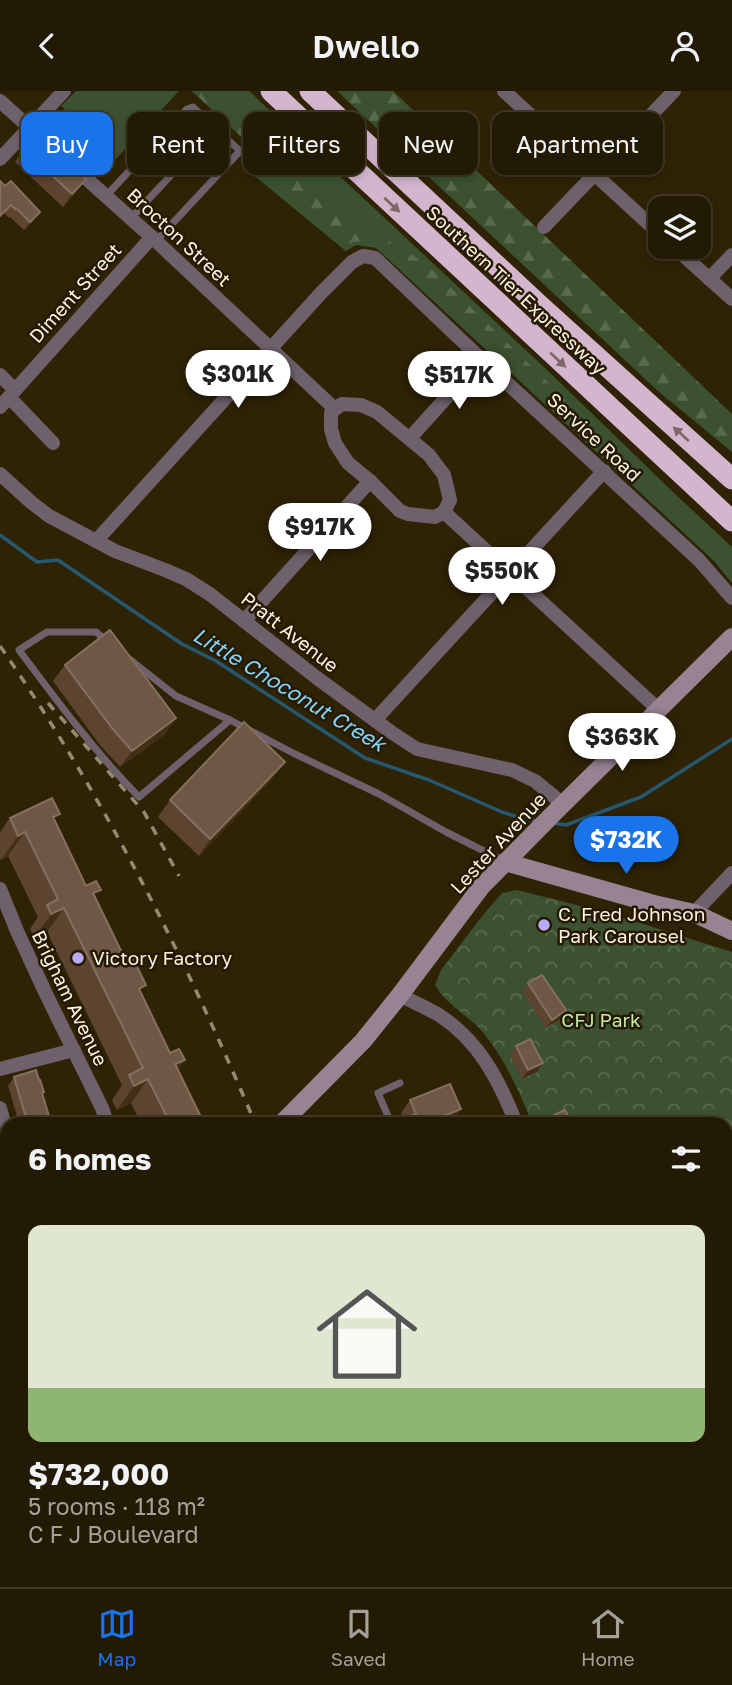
<!DOCTYPE html>
<html lang="en">
<head>
<meta charset="utf-8">
<style>
	:root { --surface:#231a04; --page:#2b230e; --text:#f1f3f6; --muted:#a3a19a; --line:#403826; --accent:#1a73e8 }
	body { margin:0; font-family:"Golos Text",sans-serif; background:var(--page); color:var(--text); height:100vh; display:flex; flex-direction:column; font-size:26px; white-space:nowrap }
	* { box-sizing:border-box; margin:0 }
	p { font-size:23px; color:var(--muted) }
	.icon { flex:none; width:38px; height:38px; fill:none; stroke:currentColor; stroke-width:2; stroke-linecap:round; stroke-linejoin:round }
	.map { position:relative; flex:1; overflow:hidden }
	.drawer { position:absolute; left:0px; top:1026px; width:733px; height:471px; display:flex; flex-direction:column; background:var(--surface); border-radius:21px 21px 0 0; box-shadow:0 4px 10px #0003,0 0 0 2px var(--line) }
	.drawer>* { flex:none }
	.guide { position:absolute; left:21px; top:21px; width:691px; height:63px; display:flex; gap:14px }
	.controls { position:absolute; left:648px; top:105px; display:grid; gap:14px }
	.controls a { display:grid; place-items:center; width:63px; height:63px; border-radius:14px; background:var(--surface); box-shadow:0 4px 10px #0003,0 0 0 2px var(--line); font-size:35px }
	.price { position:absolute; translate:-50% -60px; padding:0 16px; border-radius:24px; background:#fff; color:#222; font-size:23px; line-height:46px; filter:drop-shadow(0 2px 4px #0008) }
	.price::after { content:''; position:absolute; left:50%; top:42px; width:21px; height:16px; margin-left:-10px; background:inherit; clip-path:polygon(0 0,100% 0,50% 100%) }
	.price.active { background:var(--accent); color:#fff }
	ul { padding:0; list-style:none }
	li { display:grid; align-content:center; gap:14px; height:371px; padding:0 28px }
	li+li { border-top:2px solid var(--line) }
	li span { display:grid; place-items:center; height:217px; border-radius:14px; color:#555 }
	li>.icon { margin-inline-start:auto }
	span .icon { width:126px; height:126px; fill:#fffc; stroke-width:1 }
	li b { font-size:30px }
	h2 { display:flex; justify-content:space-between; align-items:center; height:84px; padding:0 28px; font-size:30px }
	.tag { padding:0 24px; border-radius:14px; background:var(--surface); box-shadow:0 4px 10px #0003,0 0 0 2px var(--line); font-size:24px; line-height:63px }
	.tag.active { background:var(--accent); color:#fff }
	header { display:flex; justify-content:space-between; align-items:center; height:91px; padding:0 28px; background:var(--surface); font-size:32px; font-weight:600 }
	.menu { display:flex; justify-content:space-around; align-items:center; height:98px; border-top:2px solid var(--line); background:var(--surface); font-size:19px; color:var(--muted) }
	.menu a { display:grid; justify-items:center; gap:4px }
	.menu .active { color:var(--accent) }
	.map>svg:first-child { display:block }
	.green { fill:#3b5130 }
	.forest { fill:url(#forest-firs) }
	.park { fill:url(#park-crowns) }
	.lines { fill:none; stroke-linecap:round; stroke-linejoin:round }
	.stream { stroke:#265870; stroke-width:3.5 }
	.lane { stroke:#6e616b; stroke-width:7 }
	.street { stroke:#6e616b; stroke-width:14 }
	.secondary { stroke:#978392; stroke-width:18 }
	.highway { stroke:#d3b5cd; stroke-width:21 }
	.rail { stroke:#938a72; stroke-width:3.5; stroke-dasharray:9 9; stroke-linecap:butt }
	.wall { fill:#5d4431 }
	.shaded-wall { fill:#432f18 }
	.building { fill:#6e5744; stroke:#84705d; stroke-width:2 }
	.oneway { fill:#7c6866 }
	.poi-dot { fill:#baaaf7; stroke:#251a00; stroke-width:2.5 }
	.labels { text-anchor:middle; stroke-width:5; stroke-linejoin:round; paint-order:stroke }
	.street-label { font-size:19px; fill:#fbf4e3; stroke:#251a00 }
	.poi-label { font-size:19px; fill:#fbf4e3; stroke:#251a00; text-anchor:start }
	.park-label { font-size:19px; fill:#bfeaaa; stroke:#251a00 }
	.water-label { font-size:21px; font-style:italic; fill:#84d4fc; stroke:#251a00 }
</style>
</head>
<body>
<header><svg class="icon" aria-label="back" viewBox="0 0 24 24"><path d="M15 5l-7 7 7 7"/></svg>Dwello<svg class="icon" aria-label="person" viewBox="0 0 24 24"><circle cx="12" cy="8" r="4"/><path d="M4 21q1-7 8-7t8 7"/></svg></header>
<div class="map">
<svg width="732" height="1496" viewBox="0 0 732 1496">
	<defs>
		<pattern id="forest-firs" width="22" height="20" patternUnits="userSpaceOnUse" patternTransform="scale(1.75)"><rect width="22" height="20" fill="#3b5130"/><path d="M5 1l3.5 6h-7zM16 11l3.5 6h-7z" fill="#586b4e"/></pattern>
		<pattern id="park-crowns" width="20" height="18" patternUnits="userSpaceOnUse" patternTransform="scale(1.75)"><rect width="20" height="18" fill="#3b5130"/><path d="M2 6a3 3 0 1 1 6 0M12 15a3 3 0 1 1 6 0" fill="none" stroke="#586b4e"/></pattern>
	</defs>
	<rect width="100%" height="100%" fill="#2f2305"/>
	<!-- green -->
	<g class="green">
		<path d="M76 0H179L100 85 49 38V35L65 18 61 15Z"/>
		<path d="M192 0H249L545 277 673 401 732 456V492L713 469 376 157 356 154 346 160 250 81 262 65Z"/>
	</g>
	<!-- forest -->
	<g class="forest">
		<path d="M192 0H212L292 58 320 100 334 118 424 171 554 297 611 362 673 415 678 427 677 431 386 159 367 150 353 151 346 160 250 81 262 65Z"/>
		<path d="M337 0H393L732 323V361L659 301Z"/>
	</g>
	<!-- park -->
	<path class="park" d="M517 799 608 822 732 861V1045L726 1047V1032H532C519 1000 505 968 482 940 467 924 446 913 435 894L441 879 483 824 502 802Z"/>
	<g class="lines">
		<!-- stream -->
		<g class="stream">
			<path d="M0 444 37 471 58 469 182 553 216 570 365 667 429 689 502 721 527 729 539 730"/>
			<path d="M553 732 566 734 641 706 732 648"/>
		</g>
		<!-- lane -->
		<g class="lane">
			<path d="M106 105 187 18 193 16 240 60 156 150"/>
			<path d="M131 127 215 37"/>
			<path d="M108 551 96 541H47L19 559C57 610 95 661 139 706L230 629"/>
			<path d="M128 567 176 605 230 629 293 662 379 703 446 741 504 770"/>
			<path d="M391 1032 378 1002 400 992"/>
			<path d="M726 1217 732 1223"/>
			<path d="M726 1264 732 1269"/>
			<path d="M726 1311 732 1316"/>
			<path d="M726 1360 732 1365"/>
			<path d="M0 1374 7 1372"/>
			<path d="M0 1446 7 1452"/>
			<path d="M71 1489 73 1496"/>
			<path d="M131 1489 134 1496"/>
			<path d="M426 1489 427 1496"/>
			<path d="M656 1496 659 1489"/>
		</g>
		<!-- street -->
		<g class="street">
			<path d="M504 0 660 143"/>
			<path d="M0 10 156 150 335 318"/>
			<path d="M0 68 64 0"/>
			<path d="M544 136 674 0"/>
			<path d="M674 156 732 208"/>
			<path d="M709 188 732 164"/>
			<path d="M0 284 15 299"/>
			<path d="M9 306 53 352"/>
			<path d="M342 313 361 314 377 321 429 364 444 384 450 409 444 421 435 426 408 423 400 420 370 390 348 372 335 352 331 338V322L335 318Z"/>
			<path d="M0 316 152 146"/>
			<path d="M410 347 481 268"/>
			<path d="M0 383 32 412 49 425 115 460 165 479 186 488 211 504 317 587 391 641 417 658 512 679 535 690 563 713"/>
			<path d="M444 421 659 619"/>
			<path d="M96 450 321 202 352 171 363 165 375 167 481 268 699 469 732 507"/>
			<path d="M244 530 370 390"/>
			<path d="M375 629 604 380"/>
			<path d="M0 798 17 840 46 903 102 1017 107 1032"/>
			<path d="M694 822 732 782"/>
			<path d="M400 904C413 911 427 917 439 924 479 950 499 989 516 1032"/>
			<path d="M0 978 74 959"/>
			<path d="M0 1017 7 1043"/>
			<path d="M726 1063 732 1061"/>
		</g>
		<!-- secondary -->
		<g class="secondary">
			<path d="M505 771 654 813 694 822 732 840"/>
			<path d="M282 1032 363 950 400 904 481 796 558 718 732 546"/>
			<path d="M0 1332 7 1324"/>
		</g>
		<!-- highway -->
		<g class="highway">
			<path d="M271 0 732 430"/>
			<path d="M310 0 538 213 732 388"/>
		</g>
		<!-- rail -->
		<g class="rail">
			<path d="M0 555C103 704 185 866 255 1032"/>
			<path d="M48 612 144 721 179 785"/>
			<path d="M370 1489 371 1496"/>
		</g>
	</g>
	<!-- wall -->
	<g class="wall">
		<path d="M24 58 77 100 63 116 15 71Z"/>
		<path d="M0 90 34 129 24 139 10 126 9 127 5 123Z"/>
		<path d="M65 574 176 627 164 644 120 676 100 654 53 590Z"/>
		<path d="M273 687 199 765 158 726 170 709Z"/>
		<path d="M10 727 55 730 86 795 95 807 170 962 185 969 178 978 204 1032H141L131 1012 117 1019 112 1009 122 994 47 841 34 847 30 838 38 826 8 765 1 769 0 767V741Z"/>
		<path d="M528 892 566 919 560 928 546 937 522 901Z"/>
		<path d="M516 955 537 981 522 988 510 964Z"/>
		<path d="M14 986 39 989 44 1001 43 1003 51 1032H19L8 995Z"/>
		<path d="M410 1009 452 1031 404 1028 401 1022Z"/>
		<path d="M554 1024 568 1032H553L551 1029Z"/>
		<path d="M7 1383V1409L1 1391Z"/>
		<path d="M161 1489H276L278 1496H163Z"/>
		<path d="M466 1489H653L650 1496H469Z"/>
	</g>
	<!-- shaded-wall -->
	<g class="shaded-wall">
		<path d="M86 88 77 100 63 116 72 103Z"/>
		<path d="M40 121 34 129 24 139 30 131Z"/>
		<path d="M176 627 164 644 120 676 132 660Z"/>
		<path d="M285 671 273 687 199 765 210 748Z"/>
		<path d="M25 741 8 765 1 769 18 745Z"/>
		<path d="M64 817 47 841 34 847 51 823Z"/>
		<path d="M566 919 560 928 546 937 552 929Z"/>
		<path d="M185 969 168 993 175 973Z"/>
		<path d="M543 972 537 981 522 988 528 979Z"/>
		<path d="M148 988 131 1012 117 1019 134 995Z"/>
		<path d="M461 1018 452 1031 448 1032H427Z"/>
		<path d="M7 1157V1164L0 1166V1159Z"/>
		<path d="M7 1215V1226L0 1228V1217Z"/>
	</g>
	<!-- building -->
	<g class="building">
		<path d="M38 43 86 88 72 103 24 58Z"/>
		<path d="M0 90 5 95 11 90 40 121 30 131 16 117 15 118 11 114 0 125Z"/>
		<path d="M110 539 176 627 132 660 112 637 65 574Z"/>
		<path d="M244 631 285 671 210 748 170 709Z"/>
		<path d="M52 707 60 723 53 726 86 795 96 790 101 799 93 802 124 866 131 863 146 894 139 898 170 962 179 958 185 969 175 973 204 1032H170L148 988 134 995 129 984 143 977 64 817 51 823 47 814 58 808 25 741 18 745 10 727Z"/>
		<path d="M542 884 566 919 552 929 528 892Z"/>
		<path d="M530 948 543 972 528 979 516 955Z"/>
		<path d="M36 979 39 989H40L44 1001 42 1002 51 1032H31L29 1026 26 1027 14 986Z"/>
		<path d="M450 993 461 1018 427 1032H393L416 1023 410 1009Z"/>
		<path d="M565 1019 570 1029 564 1032H558L554 1024Z"/>
		<path d="M0 1106 4 1125H6L7 1130V1157L0 1159Z"/>
		<path d="M7 1182V1215L0 1217V1184Z"/>
		<path d="M0 1241 5 1260 0 1262Z"/>
		<path d="M7 1469V1489H47L49 1494 41 1496H0V1472Z"/>
		<path d="M177 1489H276L278 1496H179Z"/>
		<path d="M480 1489H653L650 1496H483Z"/>
	</g>
	<!-- one-way arrows -->
	<defs><path id="oneway-solid" d="M-6-.8H1V-3.2L6.5 0L1 3.2V.8H-6Z" transform="scale(1.75)"/></defs>
	<g class="oneway">
		<use href="#oneway-solid" transform="translate(392 114) rotate(43)"/>
		<use href="#oneway-solid" transform="translate(558 269) rotate(43)"/>
		<use href="#oneway-solid" transform="translate(681 343) rotate(-138)"/>
	</g>
	<!-- markers -->
	<g class="poi-dot">
		<circle cx="544" cy="834" r="7"/>
		<circle cx="78" cy="867" r="7"/>
	</g>
	<g class="labels">
		<!-- street labels -->
		<g class="street-label">
			<text transform="translate(179 146) rotate(43)" y="7">Brocton Street</text>
			<text transform="translate(516 199) rotate(43)" y="7">Southern Tier Expressway</text>
			<text transform="translate(75 202) rotate(-48)" y="7">Diment Street</text>
			<text transform="translate(594 346) rotate(43)" y="7">Service Road</text>
			<text transform="translate(290 541) rotate(38)" y="7">Pratt Avenue</text>
			<text transform="translate(498 752) rotate(-47)" y="7">Lester Avenue</text>
			<text transform="translate(70 907) rotate(64)" y="7">Brigham Avenue</text>
		</g>
		<!-- poi labels -->
		<g class="poi-label">
			<text x="558" y="830">C. Fred Johnson<tspan x="558" dy="22">Park Carousel</tspan></text>
			<text x="92" y="874">Victory Factory</text>
		</g>
		<!-- park labels -->
		<g class="park-label">
			<text x="601" y="936">CFJ Park</text>
		</g>
		<!-- water labels -->
		<g class="water-label">
			<text transform="translate(289 599) rotate(31)" y="7">Little Choconut Creek</text>
		</g>
	</g>
</svg>
<div class="controls">
<a><svg class="icon" aria-label="layers" viewBox="0 0 24 24"><path d="M12 4l9 5-9 5-9-5zM3 14l9 5 9-5"/></svg></a>
</div>
<b class="price" style="left:238px;top:319px">$301K</b>
<b class="price" style="left:459px;top:320px">$517K</b>
<b class="price" style="left:320px;top:472px">$917K</b>
<b class="price" style="left:502px;top:516px">$550K</b>
<b class="price" style="left:622px;top:682px">$363K</b>
<b class="price active" style="left:626px;top:785px">$732K</b>
<div class="guide">
<a class="tag active">Buy</a>
<a class="tag">Rent</a>
<a class="tag">Filters</a>
<a class="tag">New</a>
<a class="tag">Apartment</a>
</div>
<section class="drawer">
<h2>6 homes<svg class="icon" aria-label="filters" viewBox="0 0 24 24"><path d="M4 7h16M4 17h16"/><circle cx="9" cy="7" r="2"/><circle cx="15" cy="17" r="2"/></svg></h2>
<ul>
<li><span style="background:linear-gradient(#dfe7d0 75%,#8fb573 0)"><svg class="icon" aria-label="home" viewBox="0 0 24 24"><path d="M3 11l9-7 9 7M6 9v11h12V9"/></svg></span><div><b>$732,000</b><p>5 rooms · 118 m²</p><p>C F J Boulevard</p></div></li>
</ul>
</section>
</div>
<nav class="menu">
<a class="active"><svg class="icon" aria-label="map" viewBox="0 0 24 24"><path d="M3 6l6-2 6 2 6-2v14l-6 2-6-2-6 2zM9 4v14M15 6v14"/></svg>Map</a>
<a><svg class="icon" aria-label="saved" viewBox="0 0 24 24"><path d="M7 4h10v16l-5-4-5 4z"/></svg>Saved</a>
<a><svg class="icon" aria-label="home" viewBox="0 0 24 24"><path d="M3 11l9-7 9 7M6 9v11h12V9"/></svg>Home</a>
</nav>
</body>
</html>
